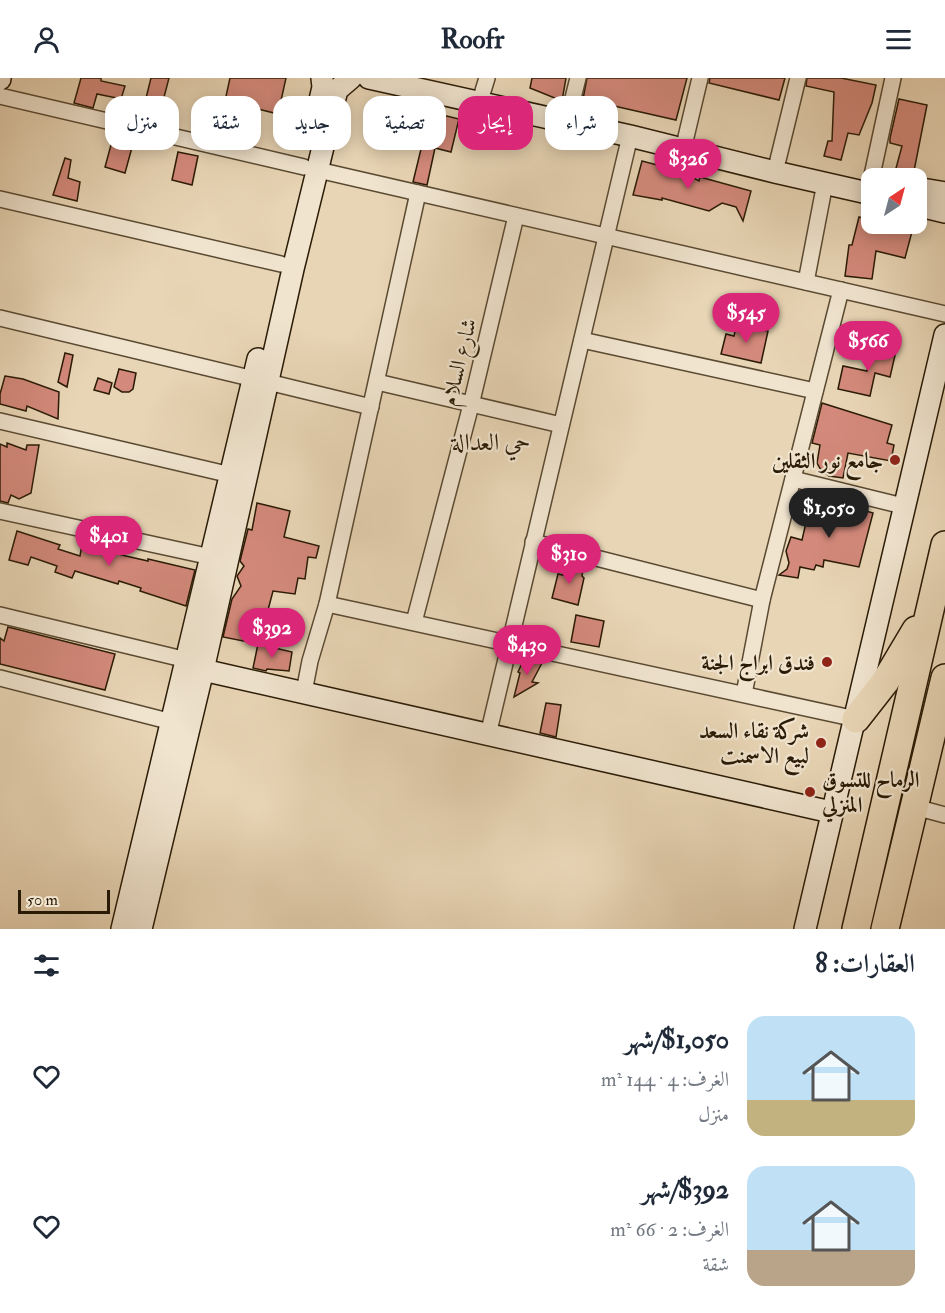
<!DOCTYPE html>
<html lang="ar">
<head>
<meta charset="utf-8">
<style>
	:root { --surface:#fff; --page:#f6f6f7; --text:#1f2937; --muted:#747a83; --accent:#db2777 }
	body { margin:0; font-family:"IM FELL Double Pica",Amiri,serif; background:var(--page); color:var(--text); direction:rtl; height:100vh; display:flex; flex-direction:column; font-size:22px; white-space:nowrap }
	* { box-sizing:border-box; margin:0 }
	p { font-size:20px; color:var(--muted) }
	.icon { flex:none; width:33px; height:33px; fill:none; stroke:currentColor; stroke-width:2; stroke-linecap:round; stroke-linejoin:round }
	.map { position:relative; height:851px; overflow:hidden; direction:ltr }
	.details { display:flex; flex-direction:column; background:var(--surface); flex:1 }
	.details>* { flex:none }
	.banner { position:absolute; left:18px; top:18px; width:600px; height:54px; direction:rtl; display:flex; gap:12px }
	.needle { width:39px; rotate:36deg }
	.controls { position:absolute; left:861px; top:90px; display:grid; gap:12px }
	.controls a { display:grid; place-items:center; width:66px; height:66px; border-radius:12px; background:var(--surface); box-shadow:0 3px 15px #0003; font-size:30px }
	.scale { position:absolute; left:18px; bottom:15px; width:92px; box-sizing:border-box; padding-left:6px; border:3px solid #2a1b06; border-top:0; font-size:16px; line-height:21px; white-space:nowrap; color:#2a1b06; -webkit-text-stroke:4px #f0e4cf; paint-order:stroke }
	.price { position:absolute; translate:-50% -51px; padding:0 14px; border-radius:21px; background:var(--accent); color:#fff; font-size:20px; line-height:39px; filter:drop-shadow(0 2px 3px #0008) }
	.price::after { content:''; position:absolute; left:50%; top:36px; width:18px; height:14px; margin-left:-9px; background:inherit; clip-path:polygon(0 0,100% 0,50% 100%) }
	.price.on { background:#222; color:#fff }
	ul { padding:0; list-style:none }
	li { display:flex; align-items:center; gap:18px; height:150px; padding:0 30px }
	li span { display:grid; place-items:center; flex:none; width:168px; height:120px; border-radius:18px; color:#555 }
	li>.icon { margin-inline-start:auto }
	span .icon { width:72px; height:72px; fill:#fffc; stroke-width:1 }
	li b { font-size:26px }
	h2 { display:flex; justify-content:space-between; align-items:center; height:72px; padding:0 30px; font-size:26px }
	.chip { padding:0 21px; border-radius:18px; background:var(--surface); box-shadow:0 3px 15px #0003; font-size:21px; line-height:54px }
	.chip.on { background:var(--accent); color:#fff }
	header { display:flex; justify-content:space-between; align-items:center; height:78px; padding:0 30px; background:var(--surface); font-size:27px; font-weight:700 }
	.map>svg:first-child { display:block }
	.building { fill:#d3897b; stroke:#2a1b06; stroke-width:1.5 }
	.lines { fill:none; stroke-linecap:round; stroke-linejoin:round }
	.street-casing { stroke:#5a4a32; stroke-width:18 }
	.secondary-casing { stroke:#2a1b06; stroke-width:24 }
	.highway-casing { stroke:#2a1b06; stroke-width:30 }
	.street { stroke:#f0e4cf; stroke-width:15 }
	.secondary { stroke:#f0e4cf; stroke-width:21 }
	.highway { stroke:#e8d5b5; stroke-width:27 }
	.poi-dot { fill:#8f2418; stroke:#f0e4cf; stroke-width:2 }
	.labels { text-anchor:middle; stroke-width:4.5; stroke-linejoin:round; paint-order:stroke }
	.street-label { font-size:22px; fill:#2a1b06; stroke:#f0e4cf }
	.poi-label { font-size:22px; font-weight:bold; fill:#2a1b06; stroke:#f0e4cf; text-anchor:end }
	.neighbourhood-label { font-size:24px; fill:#2a1b06; stroke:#f0e4cf }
</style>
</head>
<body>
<header><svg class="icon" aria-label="menu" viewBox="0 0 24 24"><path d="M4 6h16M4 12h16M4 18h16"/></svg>Roofr<svg class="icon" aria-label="person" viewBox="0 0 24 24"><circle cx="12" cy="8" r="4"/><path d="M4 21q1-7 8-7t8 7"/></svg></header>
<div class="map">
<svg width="945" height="851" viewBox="0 0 945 851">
	<rect width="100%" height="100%" fill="#e8d5b5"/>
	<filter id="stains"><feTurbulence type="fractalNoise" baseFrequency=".00333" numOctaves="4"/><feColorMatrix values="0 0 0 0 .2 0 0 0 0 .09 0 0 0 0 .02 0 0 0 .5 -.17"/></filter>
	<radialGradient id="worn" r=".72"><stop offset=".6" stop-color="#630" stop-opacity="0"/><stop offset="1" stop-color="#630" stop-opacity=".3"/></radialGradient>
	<!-- building -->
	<g class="building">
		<path d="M81 0H101V3L125 8 121 21 97 16 93 30 74 25Z"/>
		<path d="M151 0H169L163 23 168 24 164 42 142 36Z"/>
		<path d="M230 0H286L278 36 234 25 228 56 205 53 213 21 225 23Z"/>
		<path d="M532 0H566L562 23 530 10Z"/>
		<path d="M587 0H687L676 42 583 21Z"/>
		<path d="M710 0H785L779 22 709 5Z"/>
		<path d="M807 0H841L876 7 872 25 859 57 848 55 841 82 824 78 828 63H832L834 14 806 8Z"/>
		<path d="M899 21 927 27 913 98 895 94 902 68 890 65V60Z"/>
		<path d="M430 34 459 41 451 74 435 70 427 107 413 104Z"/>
		<path d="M114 56 134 62 125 95 105 89Z"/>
		<path d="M178 74 198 78 192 107 172 102Z"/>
		<path d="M65 80 71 82 68 100 80 104 77 123 53 117Z"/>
		<path d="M642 83 669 90 668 97 686 96 699 103 700 99 751 113 743 143 736 129 722 125 709 133 662 120V122L633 117Z"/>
		<path d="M859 139 872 142V146H885L899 154 906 146H914L905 180 876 173 872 201 845 198 849 167H852Z"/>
		<path d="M736 248 768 253 761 285 721 276 726 256 734 258Z"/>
		<path d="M873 268 896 273 890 299 875 295 870 318 838 311 843 288 867 293Z"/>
		<path d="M65 275 73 277 67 309 58 304Z"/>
		<path d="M119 291 136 295 133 311 129 314H122L114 309Z"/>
		<path d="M5 298 23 301 59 314 58 341 27 328 26 333 0 326V316Z"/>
		<path d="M98 300 112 305 109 316 94 312Z"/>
		<path d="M822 325 892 347 887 365 894 367 891 383 848 375 843 400 829 398 821 392 817 385 820 367 812 365Z"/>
		<path d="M7 365 26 372 27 367H39L31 415 19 421 11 417 8 425 0 423V366L7 369Z"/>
		<path d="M811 423 843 429V432L862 433 863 432 873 435 859 489 824 482 823 489 816 487 814 492 800 489 798 500 779 497 787 491 789 485 786 473 791 459 802 462Z"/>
		<path d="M257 425 290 433 284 459 319 468 316 480 308 479 305 501 298 500 295 516 273 513 268 532 258 557V566L223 559 232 521 241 508 237 498 244 488 240 483 248 451 252 452Z"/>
		<path d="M17 453 60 467 58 471 80 478 82 466 126 478 148 483V481L195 492 186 528 140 513 141 510 119 503 118 506 75 493 72 500 55 494 57 488 31 479 28 487 9 482Z"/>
		<path d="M565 486 583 491 582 498 584 500 578 527 552 520 558 496 563 497Z"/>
		<path d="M576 537 604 543 599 569 571 564Z"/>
		<path d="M8 549 115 576 105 612 0 586V560L4 563Z"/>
		<path d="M258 566 292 574 289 593 267 591 266 593 253 590Z"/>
		<path d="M523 583 542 585 532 604 538 605 514 619 520 595 518 594Z"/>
		<path d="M546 625 561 627 556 659 540 655Z"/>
	</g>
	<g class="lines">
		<!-- street casing -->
		<g class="street-casing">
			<g id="street">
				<path d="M483 13 487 0"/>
				<path d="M0 18 304 89"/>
				<path d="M570 32 578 0"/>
				<path d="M686 59 700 0"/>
				<path d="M778 82 798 0"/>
				<path d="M318 92 945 236"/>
				<path d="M871 102 893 0"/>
				<path d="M0 121 281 186"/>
				<path d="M806 204 825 105"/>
				<path d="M0 240 254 301"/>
				<path d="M582 262 815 313"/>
				<path d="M268 304 371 329"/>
				<path d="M377 304 561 347"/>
				<path d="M0 343 231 397"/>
				<path d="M793 401 903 428"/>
				<path d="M0 433 211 479"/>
				<path d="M533 464 762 522"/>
				<path d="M327 526 856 641"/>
				<path d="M0 537 187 582"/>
				<path d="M414 544 471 327 516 138"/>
				<path d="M0 600 172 644"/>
				<path d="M304 614 310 583 327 526 418 115"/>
				<path d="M744 616 762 522 841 212"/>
				<path d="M488 657 630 58"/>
				<path d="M915 729 945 737"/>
			</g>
		</g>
		<!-- secondary casing -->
		<g class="secondary-casing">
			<g id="secondary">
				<path d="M369 0 630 58 775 94 872 116"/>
				<path d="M0 1V0"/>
				<path d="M317 35 323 9 322 0"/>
				<path d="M916 110 945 115"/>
				<path d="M916 127 945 134"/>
				<path d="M203 592 831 734"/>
				<path d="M122 851 258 281"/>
				<path d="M141 851 203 592 293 191 337 12 351 0"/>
				<path d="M805 851 945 257"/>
			</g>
		</g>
		<!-- highway casing -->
		<g class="highway-casing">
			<g id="highway">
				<path d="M856 641 885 604 916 552"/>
				<path d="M856 851 945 467"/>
				<path d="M885 851 945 600"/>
			</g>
		</g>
		<!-- street -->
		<use href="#street" class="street"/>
		<!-- secondary -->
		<use href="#secondary" class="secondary"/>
		<!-- highway -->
		<use href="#highway" class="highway"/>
	</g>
	<!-- markers -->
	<g class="poi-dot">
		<circle cx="895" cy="382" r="6"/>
		<circle cx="827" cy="584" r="6"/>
		<circle cx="821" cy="665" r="6"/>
		<circle cx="810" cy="714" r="6"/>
	</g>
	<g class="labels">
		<!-- street labels -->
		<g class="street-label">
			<text transform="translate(458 284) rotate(-76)" y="8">شارع السلام</text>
		</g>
		<!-- poi labels -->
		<g class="poi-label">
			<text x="883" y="390">جامع نور الثقلين</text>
			<text x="815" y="592">فندق ابراج الجنة</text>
			<text x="809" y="660">شركة نقاء السعد<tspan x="809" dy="25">لبيع الاسمنت</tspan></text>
			<text x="822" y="709" text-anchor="start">الرماح للتسوق<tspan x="822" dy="25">المنزلي</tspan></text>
		</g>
		<!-- neighbourhood labels -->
		<g class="neighbourhood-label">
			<text x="491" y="372">حي العدالة</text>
		</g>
	</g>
	<rect width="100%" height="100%" filter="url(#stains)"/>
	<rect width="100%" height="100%" fill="url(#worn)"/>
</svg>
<div class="controls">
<a><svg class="needle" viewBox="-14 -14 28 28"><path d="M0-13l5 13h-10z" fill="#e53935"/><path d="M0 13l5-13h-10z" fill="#747a83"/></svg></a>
</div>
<div class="scale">50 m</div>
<b class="price" style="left:688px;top:112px">$326</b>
<b class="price" style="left:746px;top:266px">$545</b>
<b class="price" style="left:868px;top:294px">$566</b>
<b class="price on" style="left:829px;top:461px">$1,050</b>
<b class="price" style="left:109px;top:489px">$401</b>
<b class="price" style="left:569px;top:507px">$310</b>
<b class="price" style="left:272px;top:581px">$392</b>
<b class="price" style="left:527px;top:598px">$430</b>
<div class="banner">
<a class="chip">شراء</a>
<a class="chip on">إيجار</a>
<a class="chip">تصفية</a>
<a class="chip">جديد</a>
<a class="chip">شقة</a>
<a class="chip">منزل</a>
</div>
</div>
<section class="details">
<h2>العقارات: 8<svg class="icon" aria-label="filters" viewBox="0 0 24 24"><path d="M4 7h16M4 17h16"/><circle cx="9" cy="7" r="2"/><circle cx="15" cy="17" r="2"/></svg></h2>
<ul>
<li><span style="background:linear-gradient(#bfe0f5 70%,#c2b280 0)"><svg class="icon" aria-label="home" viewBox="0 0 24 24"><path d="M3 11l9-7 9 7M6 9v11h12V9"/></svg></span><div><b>$1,050/شهر</b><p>الغرف: 4 · 144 m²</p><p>منزل</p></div><svg class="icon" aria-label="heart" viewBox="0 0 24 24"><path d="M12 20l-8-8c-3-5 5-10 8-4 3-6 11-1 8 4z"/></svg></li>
<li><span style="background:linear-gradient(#bfe0f5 70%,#b9a48a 0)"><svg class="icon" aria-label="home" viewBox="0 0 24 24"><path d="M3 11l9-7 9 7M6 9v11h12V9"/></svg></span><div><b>$392/شهر</b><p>الغرف: 2 · 66 m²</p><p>شقة</p></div><svg class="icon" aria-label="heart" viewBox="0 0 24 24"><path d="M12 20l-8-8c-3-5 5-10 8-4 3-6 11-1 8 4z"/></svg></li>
</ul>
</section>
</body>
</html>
